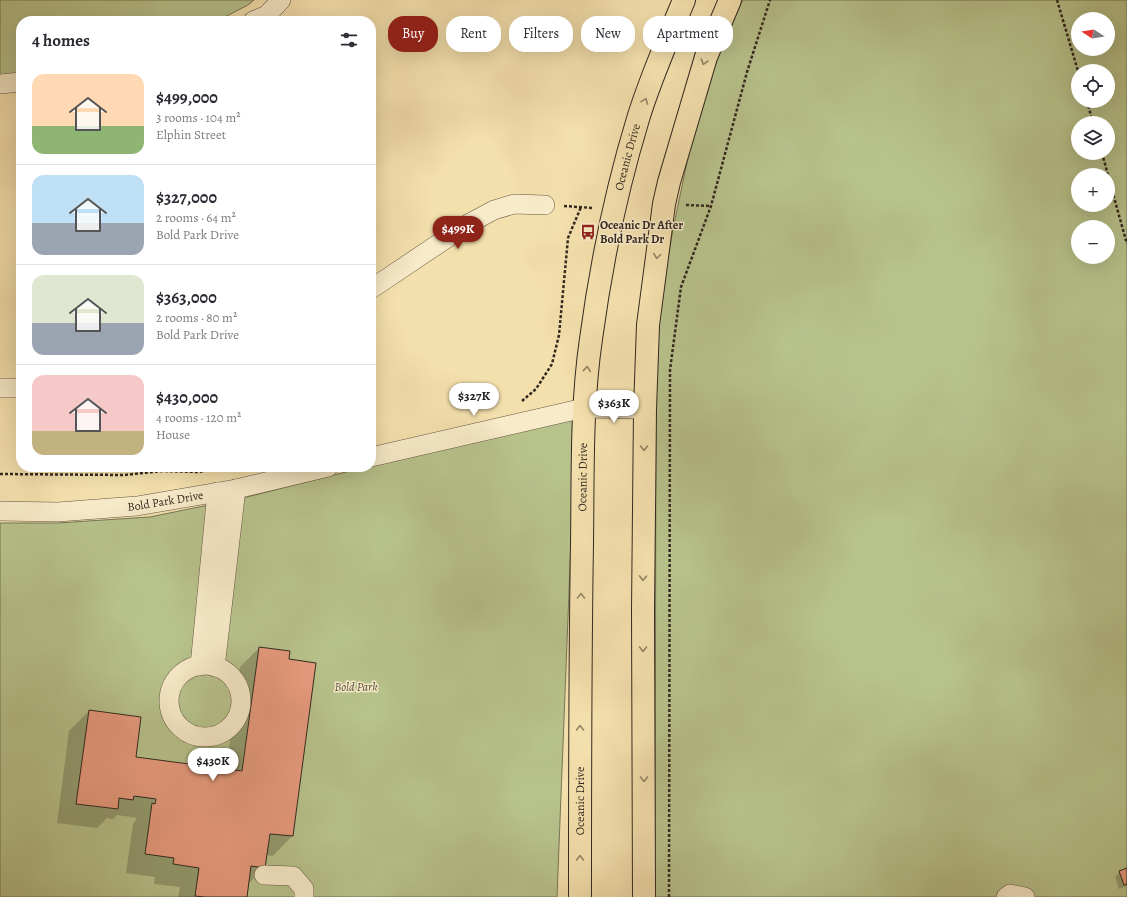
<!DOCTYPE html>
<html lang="en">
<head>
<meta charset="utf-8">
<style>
	:root { --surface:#fff; --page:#f7f7f7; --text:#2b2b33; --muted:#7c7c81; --line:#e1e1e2; --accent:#8f2418 }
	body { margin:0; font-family:Alegreya,serif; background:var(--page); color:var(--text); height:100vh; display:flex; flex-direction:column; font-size:15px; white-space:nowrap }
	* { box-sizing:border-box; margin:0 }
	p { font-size:13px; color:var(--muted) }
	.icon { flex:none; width:22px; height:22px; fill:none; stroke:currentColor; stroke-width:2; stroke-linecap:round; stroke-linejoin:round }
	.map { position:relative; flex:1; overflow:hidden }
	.drawer { position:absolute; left:16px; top:16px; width:360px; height:456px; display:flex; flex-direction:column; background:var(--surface); border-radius:16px; box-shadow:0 4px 16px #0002 }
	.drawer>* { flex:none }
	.hud { position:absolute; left:388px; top:16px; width:380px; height:36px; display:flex; gap:8px }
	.needle { width:26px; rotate:282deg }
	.tools { position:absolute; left:1071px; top:12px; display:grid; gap:8px }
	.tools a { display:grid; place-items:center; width:44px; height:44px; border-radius:50%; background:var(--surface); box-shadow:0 4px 16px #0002; font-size:20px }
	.price { position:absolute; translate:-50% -34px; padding:0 9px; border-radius:14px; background:#fff; color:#222; font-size:13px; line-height:26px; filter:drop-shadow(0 1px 2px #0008) }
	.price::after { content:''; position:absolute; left:50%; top:24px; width:12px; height:9px; margin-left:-6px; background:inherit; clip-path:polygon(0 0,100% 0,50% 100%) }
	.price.selected { background:var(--accent); color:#fff }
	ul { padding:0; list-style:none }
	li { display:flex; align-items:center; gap:12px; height:100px; padding:0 16px }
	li+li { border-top:1px solid var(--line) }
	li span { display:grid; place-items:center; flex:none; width:112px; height:80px; border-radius:12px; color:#555 }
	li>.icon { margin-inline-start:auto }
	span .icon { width:48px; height:48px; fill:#fffc; stroke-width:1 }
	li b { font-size:17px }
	h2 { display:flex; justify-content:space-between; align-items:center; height:48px; padding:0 16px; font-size:17px }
	.chip { padding:0 14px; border-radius:16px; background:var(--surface); box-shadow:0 4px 16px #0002; font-size:14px; line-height:36px }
	.chip.selected { background:var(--accent); color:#fff }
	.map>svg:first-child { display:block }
	.green { fill:#b8c38c; stroke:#767656; fill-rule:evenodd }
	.shadow { fill:#0003 }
	.building { fill:#e79b7e; stroke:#332820 }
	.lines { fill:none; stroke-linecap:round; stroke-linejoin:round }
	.minor-casing { stroke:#635643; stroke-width:20 }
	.major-casing { stroke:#332820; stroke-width:24 }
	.path { stroke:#332820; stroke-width:2.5; stroke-dasharray:3 2; stroke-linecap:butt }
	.minor { stroke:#f8ebca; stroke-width:19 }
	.major { stroke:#f4e0ad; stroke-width:22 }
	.oneway { stroke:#948466 }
	.labels { text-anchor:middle; stroke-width:3; stroke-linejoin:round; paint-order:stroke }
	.street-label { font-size:12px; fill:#332820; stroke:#f8ebca }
	.poi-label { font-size:12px; font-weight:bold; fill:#332820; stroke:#f8ebca; text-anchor:start }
	.park-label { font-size:12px; font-style:italic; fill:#544f3b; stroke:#f8ebca }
</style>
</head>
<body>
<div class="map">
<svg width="1127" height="897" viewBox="0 0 1127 897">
	<rect width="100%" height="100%" fill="#f4e0ad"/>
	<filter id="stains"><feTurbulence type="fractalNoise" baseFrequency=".005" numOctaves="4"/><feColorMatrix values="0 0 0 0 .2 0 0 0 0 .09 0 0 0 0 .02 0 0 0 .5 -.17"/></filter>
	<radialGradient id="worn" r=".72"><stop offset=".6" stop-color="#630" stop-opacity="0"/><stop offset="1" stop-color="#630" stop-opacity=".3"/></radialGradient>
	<!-- green -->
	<g class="green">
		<path d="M0 0H254L248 5 217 21H21V77H0Z"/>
		<path d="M743 0H1127V897H655L656 408 659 326 668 258 674 224 693 134 715 60ZM1078 19H1108V49H1078ZM1078 71H1108V101H1078ZM1078 123H1108V153H1078ZM1078 175H1108V205H1078ZM1078 227H1108V257H1078Z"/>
		<path d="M576 414 557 897H0V523H57L150 517 243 498Z"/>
	</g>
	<!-- shadow -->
	<g class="shadow">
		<path d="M259 648 288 660 315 664 292 836 273 856 266 855 264 868 248 884 246 897H178L180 887 154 884 155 877 126 873 133 824 136 820 137 818 117 815 113 819 107 818 97 828 57 823 69 731 89 711 135 758 226 770 240 667Z"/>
		<path d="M1127 869V886L1119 889 1115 877 1120 872Z"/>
	</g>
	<!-- building -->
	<g class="building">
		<path d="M259 647 290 651 289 659 316 663 293 836 270 834 265 868 251 866 247 897H205L195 896 199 868 173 864 174 858 145 854 152 803 155 804 156 799 134 796 133 800 119 798 118 809 76 804 89 710 141 717 136 757 242 771Z"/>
		<path d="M1127 868V884L1124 885 1119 871Z"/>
	</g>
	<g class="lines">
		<!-- minor casing -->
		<g class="minor-casing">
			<g id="minor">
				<path d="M253 21 267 15 281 0"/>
				<path d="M0 84 21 82"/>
				<path d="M371 289 468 224 494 210 514 204 545 205"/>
				<path d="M0 388H21"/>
				<path d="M371 457 584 408 645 409"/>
				<path id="s1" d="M0 511 58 512 137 506 236 489 328 467"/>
				<circle cx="205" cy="701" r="36"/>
				<path d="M200 666 217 492"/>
				<path d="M215 667 236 489"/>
				<path d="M264 875 293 876 304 889V897"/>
				<path d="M1006 897 1010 894 1025 897"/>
			</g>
		</g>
		<!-- major casing -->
		<g class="major-casing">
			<g id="major">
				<path id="s2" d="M580 897C580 779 580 662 582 544 583 476 581 407 591 339 601 265 616 191 638 119 650 79 668 39 684 0"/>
				<path d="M644 897 643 610 645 409 648 325 664 204 669 182 706 57 730 0"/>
			</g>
		</g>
		<!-- path -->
		<g class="path">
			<path d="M1057 0 1078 71"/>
			<path d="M1087 101 1093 123"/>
			<path d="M1102 153 1108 175"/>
			<path d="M1108 176 1127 244"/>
			<path d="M686 205 711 206"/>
			<path d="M564 206 593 208"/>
			<path d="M522 401 536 389 552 364 559 335 568 238 581 207"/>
			<path d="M0 474 124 475 163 471 199 472 225 467"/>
			<path d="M669 897 670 370 681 287 711 206 747 72 770 0"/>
		</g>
		<!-- minor -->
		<use href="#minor" class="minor"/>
		<!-- major -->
		<use href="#major" class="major"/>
	</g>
	<!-- one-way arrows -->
	<defs><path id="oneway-chevron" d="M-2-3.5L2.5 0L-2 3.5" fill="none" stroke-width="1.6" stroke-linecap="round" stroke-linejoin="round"/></defs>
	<g class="oneway">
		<use href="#oneway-chevron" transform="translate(704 62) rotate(108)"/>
		<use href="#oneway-chevron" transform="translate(645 101) rotate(-70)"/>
		<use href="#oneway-chevron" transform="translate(657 256) rotate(98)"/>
		<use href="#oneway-chevron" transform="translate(587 369) rotate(-84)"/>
		<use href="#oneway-chevron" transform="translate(644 448) rotate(91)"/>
		<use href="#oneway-chevron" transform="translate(643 578) rotate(91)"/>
		<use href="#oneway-chevron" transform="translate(581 596) rotate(-89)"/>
		<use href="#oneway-chevron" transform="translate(643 649) rotate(90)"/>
		<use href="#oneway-chevron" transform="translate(580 728) rotate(-90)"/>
		<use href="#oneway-chevron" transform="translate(644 779) rotate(90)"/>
		<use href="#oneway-chevron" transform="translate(580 858) rotate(-90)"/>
	</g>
	<!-- icons -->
	<defs>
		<g id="bus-bare" transform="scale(1.2)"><path d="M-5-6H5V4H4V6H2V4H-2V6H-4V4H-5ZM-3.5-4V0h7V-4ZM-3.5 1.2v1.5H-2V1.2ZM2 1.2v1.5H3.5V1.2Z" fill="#8f2418" stroke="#f8ebca" stroke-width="2.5" paint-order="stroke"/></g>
	</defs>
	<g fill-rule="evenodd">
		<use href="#bus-bare" x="588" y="232"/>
	</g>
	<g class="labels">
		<!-- street labels -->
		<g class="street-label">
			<text dy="4" stroke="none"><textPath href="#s2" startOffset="744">Oceanic Drive</textPath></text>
			<text dy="4" stroke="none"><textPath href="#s2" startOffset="420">Oceanic Drive</textPath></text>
			<text dy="4" stroke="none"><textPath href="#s1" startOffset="166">Bold Park Drive</textPath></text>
			<text dy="4" stroke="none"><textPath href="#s2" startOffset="96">Oceanic Drive</textPath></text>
		</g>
		<!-- poi labels -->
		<g class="poi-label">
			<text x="600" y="229">Oceanic Dr After<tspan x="600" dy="14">Bold Park Dr</tspan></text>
		</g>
		<!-- park labels -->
		<g class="park-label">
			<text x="356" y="691">Bold Park</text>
		</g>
	</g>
	<rect width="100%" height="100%" filter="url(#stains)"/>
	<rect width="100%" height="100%" fill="url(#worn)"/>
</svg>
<div class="tools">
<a><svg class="needle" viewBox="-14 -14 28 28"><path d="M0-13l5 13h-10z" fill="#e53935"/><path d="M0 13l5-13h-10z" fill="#7c7c81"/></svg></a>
<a><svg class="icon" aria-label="locate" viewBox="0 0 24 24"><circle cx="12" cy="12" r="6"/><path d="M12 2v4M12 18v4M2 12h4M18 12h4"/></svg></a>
<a><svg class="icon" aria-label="layers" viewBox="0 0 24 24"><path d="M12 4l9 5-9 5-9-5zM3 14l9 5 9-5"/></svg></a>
<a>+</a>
<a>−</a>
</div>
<b class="price selected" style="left:458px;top:250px">$499K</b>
<b class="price" style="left:474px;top:417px">$327K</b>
<b class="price" style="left:614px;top:424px">$363K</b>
<b class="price" style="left:213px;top:782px">$430K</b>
<div class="hud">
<a class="chip selected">Buy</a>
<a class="chip">Rent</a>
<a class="chip">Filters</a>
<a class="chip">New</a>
<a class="chip">Apartment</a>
</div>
<section class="drawer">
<h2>4 homes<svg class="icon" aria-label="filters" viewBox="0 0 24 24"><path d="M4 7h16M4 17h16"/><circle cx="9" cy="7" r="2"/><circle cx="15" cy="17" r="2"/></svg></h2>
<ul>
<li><span style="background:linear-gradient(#ffd9b3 65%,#8fb573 0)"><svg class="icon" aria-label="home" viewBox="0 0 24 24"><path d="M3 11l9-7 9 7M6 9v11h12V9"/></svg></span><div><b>$499,000</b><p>3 rooms · 104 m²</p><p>Elphin Street</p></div></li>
<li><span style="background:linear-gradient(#bfe0f5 60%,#9aa5b1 0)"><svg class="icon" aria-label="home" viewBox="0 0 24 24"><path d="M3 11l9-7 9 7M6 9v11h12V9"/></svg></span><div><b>$327,000</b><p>2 rooms · 64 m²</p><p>Bold Park Drive</p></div></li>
<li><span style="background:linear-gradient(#dfe7d0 60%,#9aa5b1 0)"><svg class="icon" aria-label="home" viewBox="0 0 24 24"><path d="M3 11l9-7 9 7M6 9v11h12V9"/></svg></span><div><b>$363,000</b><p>2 rooms · 80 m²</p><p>Bold Park Drive</p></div></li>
<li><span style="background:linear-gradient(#f6c9c9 70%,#c2b280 0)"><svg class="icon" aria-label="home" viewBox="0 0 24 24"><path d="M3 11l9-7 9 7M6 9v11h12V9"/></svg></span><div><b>$430,000</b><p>4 rooms · 120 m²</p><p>House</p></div></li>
</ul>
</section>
</div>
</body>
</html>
